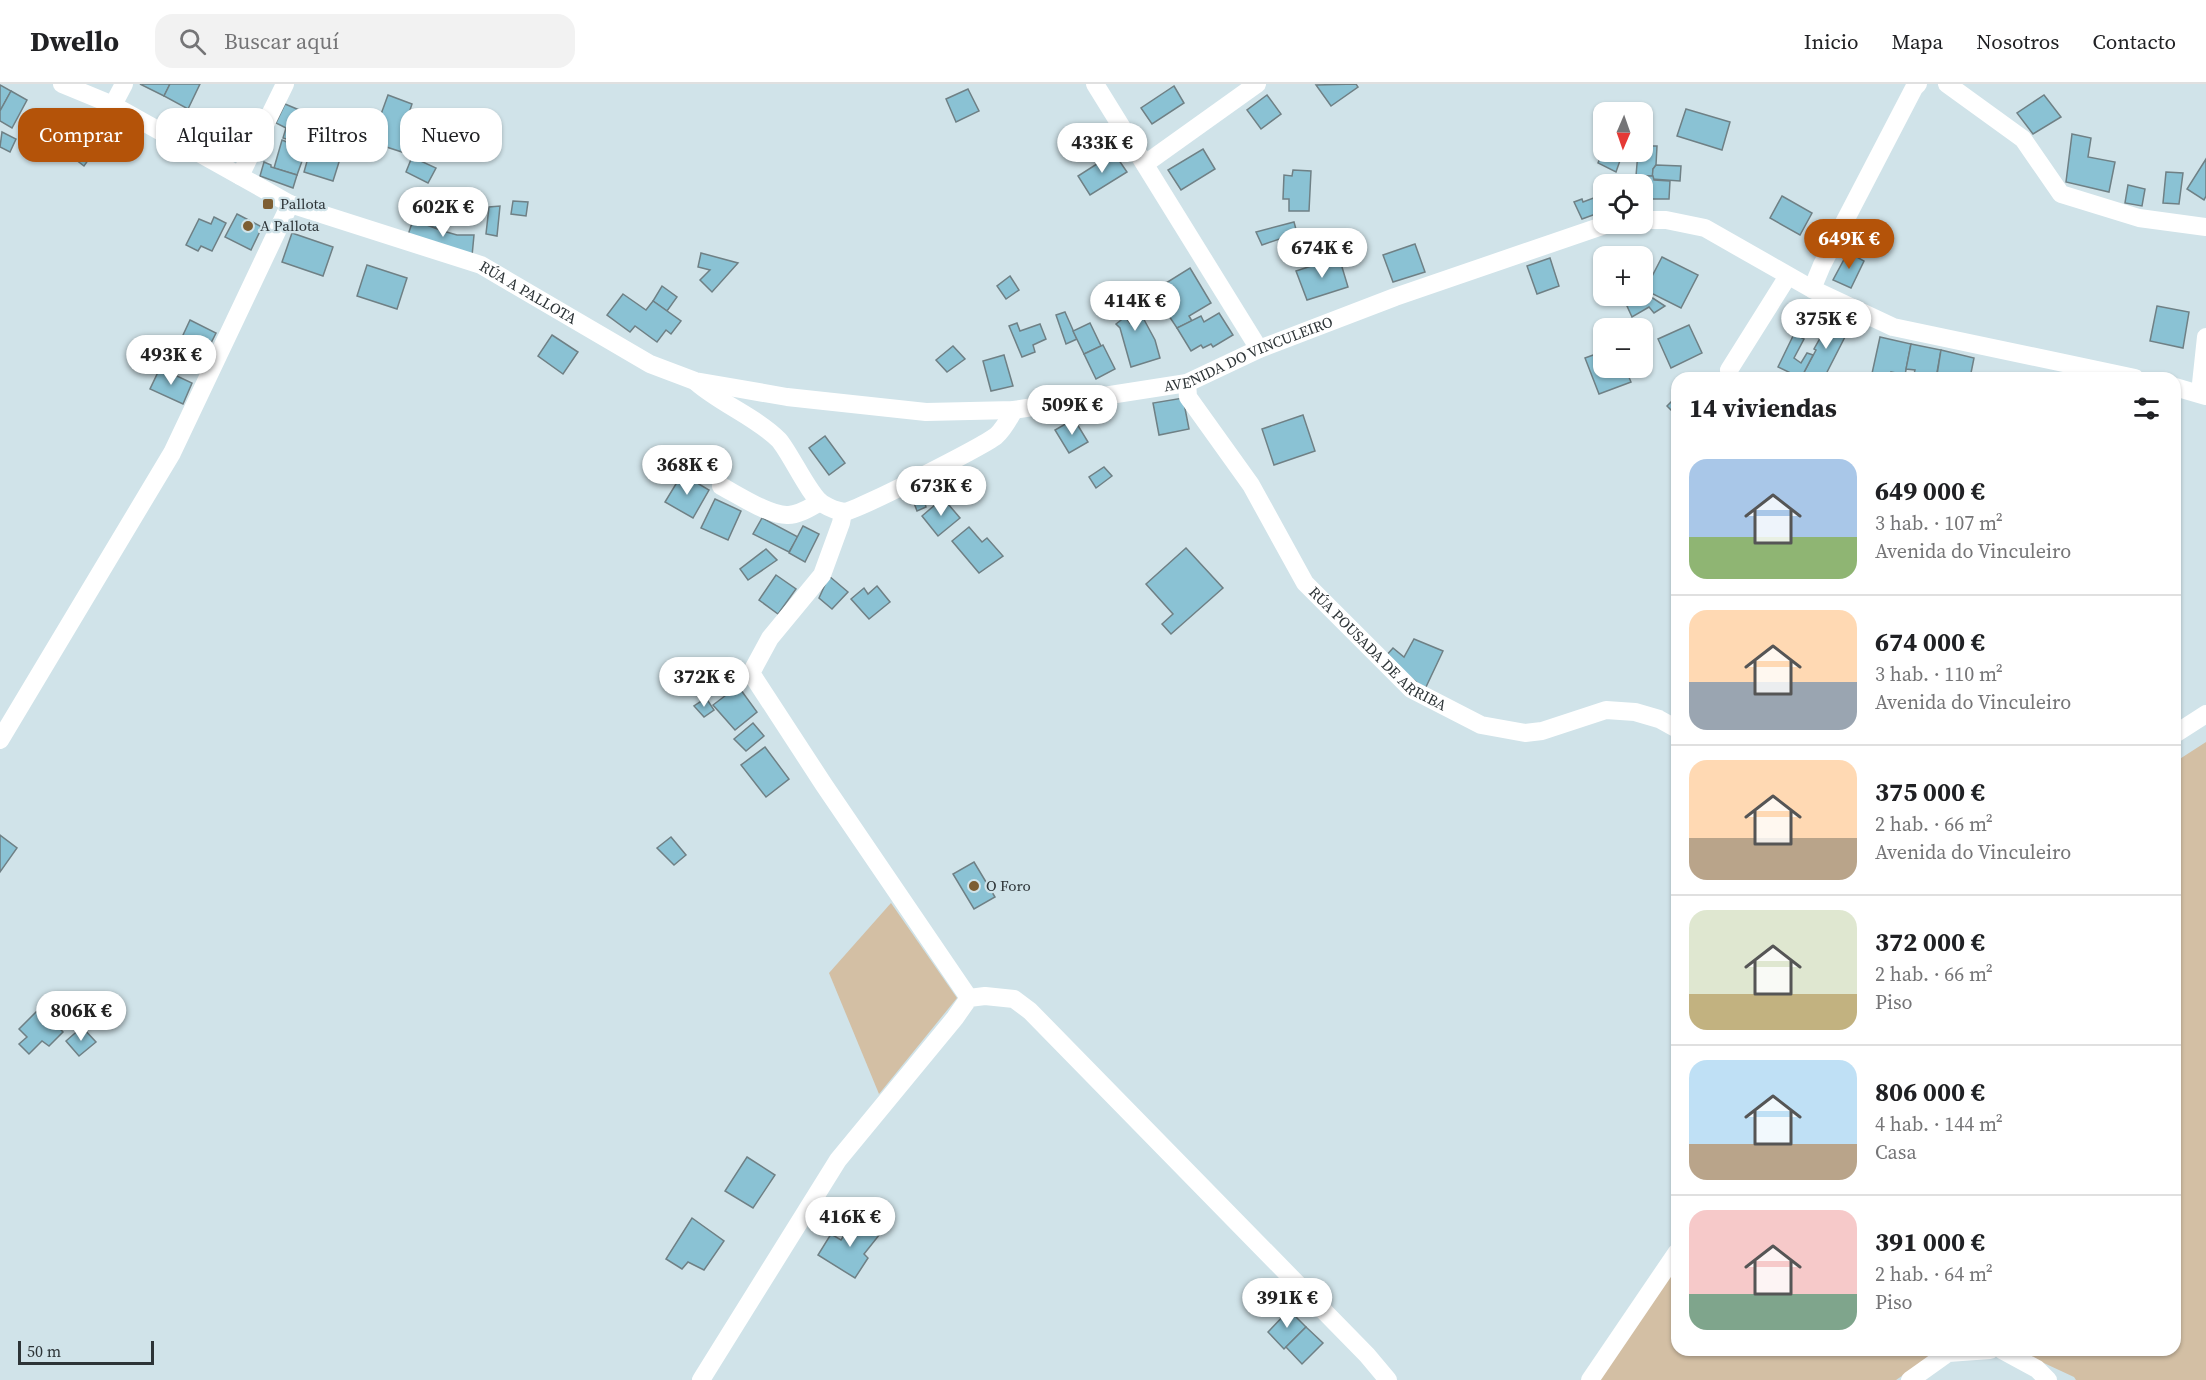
<!DOCTYPE html>
<html lang="es">
<head>
<meta charset="utf-8">
<style>
	:root { --surface:#fff; --page:#f2f2f2; --text:#202124; --muted:#757577; --line:#e0e0e0; --accent:#b45309 }
	body { margin:0; font-family:"Source Serif 4",serif; background:var(--page); color:var(--text); height:100vh; display:flex; flex-direction:column; font-size:22px; white-space:nowrap }
	* { box-sizing:border-box; margin:0 }
	p { font-size:20px; color:var(--muted) }
	.icon { flex:none; width:33px; height:33px; fill:none; stroke:currentColor; stroke-width:2; stroke-linecap:round; stroke-linejoin:round }
	.map { position:relative; flex:1; overflow:hidden }
	.panel { position:absolute; left:1671px; top:288px; width:510px; height:984px; display:flex; flex-direction:column; background:var(--surface); border-radius:18px; box-shadow:0 2px 4px #0004 }
	.panel>* { flex:none }
	.top-card { position:absolute; left:18px; top:24px; width:570px; height:54px; display:flex; gap:12px }
	.needle { width:39px; rotate:182deg }
	.controls { position:absolute; left:1593px; top:18px; display:grid; gap:12px }
	.controls a { display:grid; place-items:center; width:60px; height:60px; border-radius:12px; background:var(--surface); box-shadow:0 2px 4px #0004; font-size:30px }
	.scale { position:absolute; left:18px; bottom:15px; width:136px; box-sizing:border-box; padding-left:6px; border:3px solid #2d3437; border-top:0; font-size:16px; line-height:21px; white-space:nowrap; color:#2d3437; -webkit-text-stroke:4px #d0e3e9; paint-order:stroke }
	.price { position:absolute; translate:-50% -51px; padding:0 14px; border-radius:21px; background:#fff; color:#222; font-size:20px; line-height:39px; filter:drop-shadow(0 2px 3px #0008) }
	.price::after { content:''; position:absolute; left:50%; top:36px; width:18px; height:14px; margin-left:-9px; background:inherit; clip-path:polygon(0 0,100% 0,50% 100%) }
	.price.active { background:var(--accent); color:#fff }
	ul { padding:0; list-style:none }
	li { display:flex; align-items:center; gap:18px; height:150px; padding:0 18px }
	li+li { border-top:2px solid var(--line) }
	li span { display:grid; place-items:center; flex:none; width:168px; height:120px; border-radius:18px; color:#555 }
	li>.icon { margin-inline-start:auto }
	span .icon { width:72px; height:72px; fill:#fffc; stroke-width:1 }
	li b { font-size:26px }
	h2 { display:flex; justify-content:space-between; align-items:center; height:72px; padding:0 18px; font-size:26px }
	.tag { padding:0 21px; border-radius:18px; background:var(--surface); box-shadow:0 2px 4px #0004; font-size:21px; line-height:54px }
	.tag.active { background:var(--accent); color:#fff }
	header { display:flex; align-items:center; gap:36px; box-sizing:border-box; height:84px; padding:0 30px; background:var(--surface); border-bottom:2px solid var(--line) }
	header strong { font-size:28px }
	nav { display:flex; gap:33px; margin-inline-start:auto; font-size:21px }
	.search { width:420px; height:54px; background:var(--page); display:flex; align-items:center; gap:15px; box-sizing:border-box; padding:0 21px; border-radius:18px; color:var(--muted); font-size:22px }
	.map>svg:first-child { display:block }
	.green { fill:#d3bfa4 }
	.building { fill:#8ac2d4; stroke:#6f8085; stroke-width:1.5 }
	.lines { fill:none; stroke-linecap:round; stroke-linejoin:round }
	.minor { stroke:#fff; stroke-width:18 }
	.poi-dot { fill:#7d5e33; stroke:#d0e3e9; stroke-width:2 }
	.labels { text-anchor:middle; stroke-width:4.5; stroke-linejoin:round; paint-order:stroke }
	.poi-label { font-size:15px; fill:#2d3437; stroke:#d0e3e9; text-anchor:start }
	.street-label { font-size:15px; fill:#2d3437; stroke:#d0e3e9 }
</style>
</head>
<body>
<header>
<strong>Dwello</strong>
<div class="search"><svg class="icon" aria-label="search" viewBox="0 0 24 24"><circle cx="10" cy="10" r="6"/><path d="M15 15l6 6"/></svg>Buscar aquí</div>
<nav><a>Inicio</a><a>Mapa</a><a>Nosotros</a><a>Contacto</a></nav>
</header>
<div class="map">
<svg width="2206" height="1296" viewBox="0 0 2206 1296">
	<rect width="100%" height="100%" fill="#d0e3e9"/>
	<!-- green -->
	<g class="green">
		<path d="M2206 658V1296H2076L2074 1293 2016 1266H2175V678Z"/>
		<path d="M891 819 957 914 879 1010 829 889Z"/>
		<path d="M1677 1176V1266H1940L1896 1296H1596Z"/>
	</g>
	<!-- building -->
	<g class="building">
		<path d="M140 0H170L164 12Z"/>
		<path d="M170 0H200L188 25 164 12Z"/>
		<path d="M1356 0 1358 3 1331 22 1316 1Z"/>
		<path d="M0 1 11 7 0 27Z"/>
		<path d="M1174 2 1184 19 1152 40 1141 24Z"/>
		<path d="M968 5 979 27 956 38 946 15Z"/>
		<path d="M11 7 27 16 12 44 0 37V27Z"/>
		<path d="M388 11 412 20 408 32 418 35 405 69 374 59 379 45 376 44Z"/>
		<path d="M1267 11 1281 30 1261 45 1247 26Z"/>
		<path d="M2044 11 2061 33 2033 50 2017 29Z"/>
		<path d="M285 20 316 33 306 61 283 54 286 44 276 39Z"/>
		<path d="M1686 25 1730 38 1722 66 1677 52Z"/>
		<path d="M96 34 105 41 89 64 94 68 84 82 62 65 69 55 77 60Z"/>
		<path d="M109 35 126 47 105 76 89 64Z"/>
		<path d="M1100 41 1112 60 1096 69 1084 51Z"/>
		<path d="M2 48 16 55 10 68 0 63Z"/>
		<path d="M315 49 345 59 333 97 304 88Z"/>
		<path d="M2072 50 2091 54 2088 73 2115 78 2109 108 2066 98Z"/>
		<path d="M282 56 306 66 297 91 274 84Z"/>
		<path d="M1642 62H1657L1656 81 1653 85V92H1636L1638 68H1642Z"/>
		<path d="M1604 64V68H1623L1616 88 1598 79Z"/>
		<path d="M1203 65 1215 85 1181 106 1168 86Z"/>
		<path d="M1114 69 1127 88 1090 111 1078 92Z"/>
		<path d="M412 73 436 84 428 99 406 88Z"/>
		<path d="M2206 75V112L2204 116 2187 105Z"/>
		<path d="M264 78 271 81V83L297 91 293 104 260 92Z"/>
		<path d="M1656 81 1681 82 1680 97 1652 95 1653 85Z"/>
		<path d="M1293 86 1311 87 1309 127H1289V115H1283L1284 91 1292 92Z"/>
		<path d="M2166 88 2183 89 2179 120 2163 119Z"/>
		<path d="M1628 92H1653L1654 96 1670 97 1669 115H1642V100H1626Z"/>
		<path d="M2128 101 2145 105 2142 122 2125 119Z"/>
		<path d="M427 104 463 116 457 132 422 119Z"/>
		<path d="M1604 110V127L1582 135 1574 118 1582 115 1583 118Z"/>
		<path d="M1782 112 1812 129 1800 151 1770 134Z"/>
		<path d="M513 117 528 118 526 132 511 130Z"/>
		<path d="M420 119 450 130 443 147 414 136Z"/>
		<path d="M500 122 497 152 486 150 489 123Z"/>
		<path d="M237 130 262 143 251 166 225 153Z"/>
		<path d="M214 133 226 139 212 167 201 162 198 167 186 161 199 135 211 140Z"/>
		<path d="M413 136 443 147 457 151H474L472 172 408 151Z"/>
		<path d="M1294 138 1297 149 1262 161 1256 148Z"/>
		<path d="M1854 148 1873 157 1867 170 1848 160Z"/>
		<path d="M292 149 333 163 323 192 282 178Z"/>
		<path d="M1415 160 1425 188 1393 198 1383 171Z"/>
		<path d="M1848 168 1864 177 1851 204 1833 196Z"/>
		<path d="M701 169 738 179 712 208 700 196 710 186 698 183Z"/>
		<path d="M1339 173 1348 203 1307 216 1296 187Z"/>
		<path d="M1662 173 1698 191 1681 224 1645 206Z"/>
		<path d="M1550 174 1559 202 1537 210 1527 182Z"/>
		<path d="M367 181 407 194 397 225 357 212Z"/>
		<path d="M1190 184 1211 219 1189 232 1192 237 1177 244 1161 220 1175 211 1166 199Z"/>
		<path d="M1010 192 1019 206 1006 215 997 202Z"/>
		<path d="M662 202 677 213 667 227 653 217Z"/>
		<path d="M1127 204 1155 256 1160 274 1131 283 1120 244 1116 240 1125 233 1130 239 1135 237 1126 220 1116 226 1109 213Z"/>
		<path d="M623 210 646 226 653 217 681 237 671 250 666 246 657 258 635 242 630 248 607 231Z"/>
		<path d="M1648 211 1665 222 1654 229 1649 223 1632 233 1627 222Z"/>
		<path d="M2157 222 2189 228 2183 264 2150 257Z"/>
		<path d="M1065 228 1077 255 1066 260 1056 231Z"/>
		<path d="M1219 229 1233 251 1213 263 1211 260 1203 264 1201 261 1191 267 1177 244 1201 232 1204 238Z"/>
		<path d="M1832 233 1850 243 1824 294H1801L1816 266 1814 265Z"/>
		<path d="M190 236 216 249 202 277 177 264Z"/>
		<path d="M1017 239 1020 247 1040 240 1046 255 1033 261 1035 268 1022 273 1009 242Z"/>
		<path d="M1090 239 1101 262 1084 270 1073 247Z"/>
		<path d="M1689 241 1702 269 1671 284 1658 255Z"/>
		<path d="M1794 250 1804 255 1794 274 1801 279 1807 269 1813 271 1801 294 1778 283Z"/>
		<path d="M552 251 578 268 563 290 538 272Z"/>
		<path d="M1880 253 1911 260 1905 291 1891 288 1890 294H1871Z"/>
		<path d="M1911 260 1941 266 1936 294H1913L1915 286 1906 285Z"/>
		<path d="M1103 261 1115 285 1096 295 1084 270Z"/>
		<path d="M953 262 965 275 947 288 936 276Z"/>
		<path d="M1941 266 1974 274 1970 294H1950L1937 291Z"/>
		<path d="M1604 267V284H1625L1631 298 1599 310 1585 274Z"/>
		<path d="M1004 271 1013 302 991 307 983 277Z"/>
		<path d="M160 284 192 299 183 320 150 305Z"/>
		<path d="M1677 312V332L1667 322Z"/>
		<path d="M1183 314 1189 345 1159 351 1153 319Z"/>
		<path d="M1303 331 1315 367 1274 381 1262 345Z"/>
		<path d="M1074 335 1088 358 1069 369 1055 346Z"/>
		<path d="M825 352 845 379 829 391 809 364Z"/>
		<path d="M1104 383 1112 392 1096 404 1089 393Z"/>
		<path d="M682 390 709 406 693 434 665 418Z"/>
		<path d="M929 400 942 412 934 419 928 409 923 412 926 423 917 427 911 411Z"/>
		<path d="M943 414 960 434 938 452 922 432Z"/>
		<path d="M715 415 741 427 728 456 701 444Z"/>
		<path d="M762 434 798 453 789 468 753 450Z"/>
		<path d="M803 442 819 450 805 478 789 469Z"/>
		<path d="M969 443 982 458 987 454 1003 472 979 489 952 457Z"/>
		<path d="M1186 464 1223 504 1171 550 1162 540 1173 530 1146 500Z"/>
		<path d="M766 465 777 476 748 496 740 485Z"/>
		<path d="M776 491 796 505 778 530 759 516Z"/>
		<path d="M829 492 848 508 832 525 819 514Z"/>
		<path d="M877 502 890 518 869 535 851 515 864 504 868 510Z"/>
		<path d="M1414 555 1443 567 1425 605 1385 573 1393 564 1404 573Z"/>
		<path d="M738 602 757 628 735 646 713 621Z"/>
		<path d="M706 614 714 626 704 633 694 622Z"/>
		<path d="M753 639 764 652 746 667 734 655Z"/>
		<path d="M765 663 789 695 766 713 741 681Z"/>
		<path d="M0 751 17 764 0 788Z"/>
		<path d="M671 753 686 771 674 781 657 764Z"/>
		<path d="M974 778 995 813 974 825 953 790Z"/>
		<path d="M40 924 63 948 49 962 42 957 29 970 19 960 27 953 19 945Z"/>
		<path d="M82 943 96 958 79 972 66 957Z"/>
		<path d="M747 1073 775 1091 753 1124 725 1107Z"/>
		<path d="M692 1134 724 1157 704 1186 688 1178 682 1185 666 1175Z"/>
		<path d="M855 1134 880 1150 864 1170 868 1174 855 1194 818 1171 831 1150 841 1156Z"/>
		<path d="M1289 1226 1306 1243 1284 1265 1268 1248Z"/>
		<path d="M1306 1243 1323 1259 1302 1280 1286 1263Z"/>
	</g>
	<g class="lines">
		<!-- minor -->
		<g class="minor">
			<path id="s1" d="M62 0 113 21 290 120 481 181 650 280 695 297 787 313 926 328 1014 326 1187 299 1259 265 1395 213 1608 140"/>
			<path d="M1095 0 1259 265"/>
			<path d="M1947 0 2023 55 2061 110 2139 134 2206 143"/>
			<path d="M113 21 124 0"/>
			<path d="M1145 80 1257 0"/>
			<path d="M240 92 285 0"/>
			<path d="M1642 136H1666L1705 144 1812 205 1893 243 2135 294"/>
			<path d="M1812 205 1822 181 1914 4 1918 0"/>
			<path d="M1729 286 1788 192"/>
			<path d="M696 298C721 320 756 333 779 356 791 370 810 413 823 420 828 423 838 427 844 428 855 428 983 362 996 352 1004 345 1009 335 1014 326"/>
			<path id="s2" d="M1187 299 1188 313 1251 401 1305 499 1411 605 1481 641 1525 649 1542 647 1606 626 1635 628 1659 635 1677 645"/>
			<path d="M2175 303 2206 312"/>
			<path d="M2200 309 2206 253"/>
			<path d="M721 402C738 411 770 432 788 431 799 431 811 423 820 418"/>
			<path d="M843 428 841 439 822 491 770 554 751 589 824 701 969 914"/>
			<path d="M2175 650 2206 630"/>
			<path d="M0 656 172 369 290 120"/>
			<path d="M2002 1266 2037 1285 2048 1296"/>
			<path d="M701 1296 838 1076 955 934 969 914 985 912 1014 915 1030 927 1367 1271 1388 1296"/>
			<path d="M1590 1296 1677 1168"/>
			<path d="M1910 1296 1948 1269 1990 1266"/>
		</g>
	</g>
	<!-- markers -->
	<g class="poi-dot">
		<rect x="262" y="114" width="12" height="12" rx="3"/>
		<circle cx="248" cy="142" r="6"/>
		<circle cx="974" cy="802" r="6"/>
	</g>
	<g class="labels">
		<!-- poi labels -->
		<g class="poi-label">
			<text x="280" y="125">Pallota</text>
			<text x="260" y="147">A Pallota</text>
			<text x="986" y="807">O Foro</text>
		</g>
		<!-- street labels -->
		<g class="street-label">
			<text dy="5" stroke="none"><textPath href="#s1" startOffset="513">RÚA A PALLOTA</textPath></text>
			<text dy="5" stroke="none"><textPath href="#s1" startOffset="1266">AVENIDA DO VINCULEIRO</textPath></text>
			<text dy="5" stroke="none"><textPath href="#s2" startOffset="333">RÚA POUSADA DE ARRIBA</textPath></text>
		</g>
	</g>
</svg>
<div class="controls">
<a><svg class="needle" viewBox="-14 -14 28 28"><path d="M0-13l5 13h-10z" fill="#e53935"/><path d="M0 13l5-13h-10z" fill="#757577"/></svg></a>
<a><svg class="icon" aria-label="locate" viewBox="0 0 24 24"><circle cx="12" cy="12" r="6"/><path d="M12 2v4M12 18v4M2 12h4M18 12h4"/></svg></a>
<a>+</a>
<a>−</a>
</div>
<div class="scale">50 m</div>
<b class="price" style="left:1102px;top:90px">433K €</b>
<b class="price" style="left:443px;top:154px">602K €</b>
<b class="price active" style="left:1849px;top:186px">649K €</b>
<b class="price" style="left:1322px;top:195px">674K €</b>
<b class="price" style="left:1135px;top:248px">414K €</b>
<b class="price" style="left:1826px;top:266px">375K €</b>
<b class="price" style="left:171px;top:302px">493K €</b>
<b class="price" style="left:1072px;top:352px">509K €</b>
<b class="price" style="left:687px;top:412px">368K €</b>
<b class="price" style="left:941px;top:433px">673K €</b>
<b class="price" style="left:704px;top:624px">372K €</b>
<b class="price" style="left:81px;top:958px">806K €</b>
<b class="price" style="left:850px;top:1164px">416K €</b>
<b class="price" style="left:1287px;top:1245px">391K €</b>
<div class="top-card">
<a class="tag active">Comprar</a>
<a class="tag">Alquilar</a>
<a class="tag">Filtros</a>
<a class="tag">Nuevo</a>
</div>
<section class="panel">
<h2>14 viviendas<svg class="icon" aria-label="filters" viewBox="0 0 24 24"><path d="M4 7h16M4 17h16"/><circle cx="9" cy="7" r="2"/><circle cx="15" cy="17" r="2"/></svg></h2>
<ul>
<li><span style="background:linear-gradient(#a9c7e8 65%,#8fb573 0)"><svg class="icon" aria-label="home" viewBox="0 0 24 24"><path d="M3 11l9-7 9 7M6 9v11h12V9"/></svg></span><div><b>649 000 €</b><p>3 hab. · 107 m²</p><p>Avenida do Vinculeiro</p></div></li>
<li><span style="background:linear-gradient(#ffd9b3 60%,#9aa5b1 0)"><svg class="icon" aria-label="home" viewBox="0 0 24 24"><path d="M3 11l9-7 9 7M6 9v11h12V9"/></svg></span><div><b>674 000 €</b><p>3 hab. · 110 m²</p><p>Avenida do Vinculeiro</p></div></li>
<li><span style="background:linear-gradient(#ffd9b3 65%,#b9a48a 0)"><svg class="icon" aria-label="home" viewBox="0 0 24 24"><path d="M3 11l9-7 9 7M6 9v11h12V9"/></svg></span><div><b>375 000 €</b><p>2 hab. · 66 m²</p><p>Avenida do Vinculeiro</p></div></li>
<li><span style="background:linear-gradient(#dfe7d0 70%,#c2b280 0)"><svg class="icon" aria-label="home" viewBox="0 0 24 24"><path d="M3 11l9-7 9 7M6 9v11h12V9"/></svg></span><div><b>372 000 €</b><p>2 hab. · 66 m²</p><p>Piso</p></div></li>
<li><span style="background:linear-gradient(#bfe0f5 70%,#b9a48a 0)"><svg class="icon" aria-label="home" viewBox="0 0 24 24"><path d="M3 11l9-7 9 7M6 9v11h12V9"/></svg></span><div><b>806 000 €</b><p>4 hab. · 144 m²</p><p>Casa</p></div></li>
<li><span style="background:linear-gradient(#f6c9c9 70%,#7fa58c 0)"><svg class="icon" aria-label="home" viewBox="0 0 24 24"><path d="M3 11l9-7 9 7M6 9v11h12V9"/></svg></span><div><b>391 000 €</b><p>2 hab. · 64 m²</p><p>Piso</p></div></li>
</ul>
</section>
</div>
</body>
</html>
